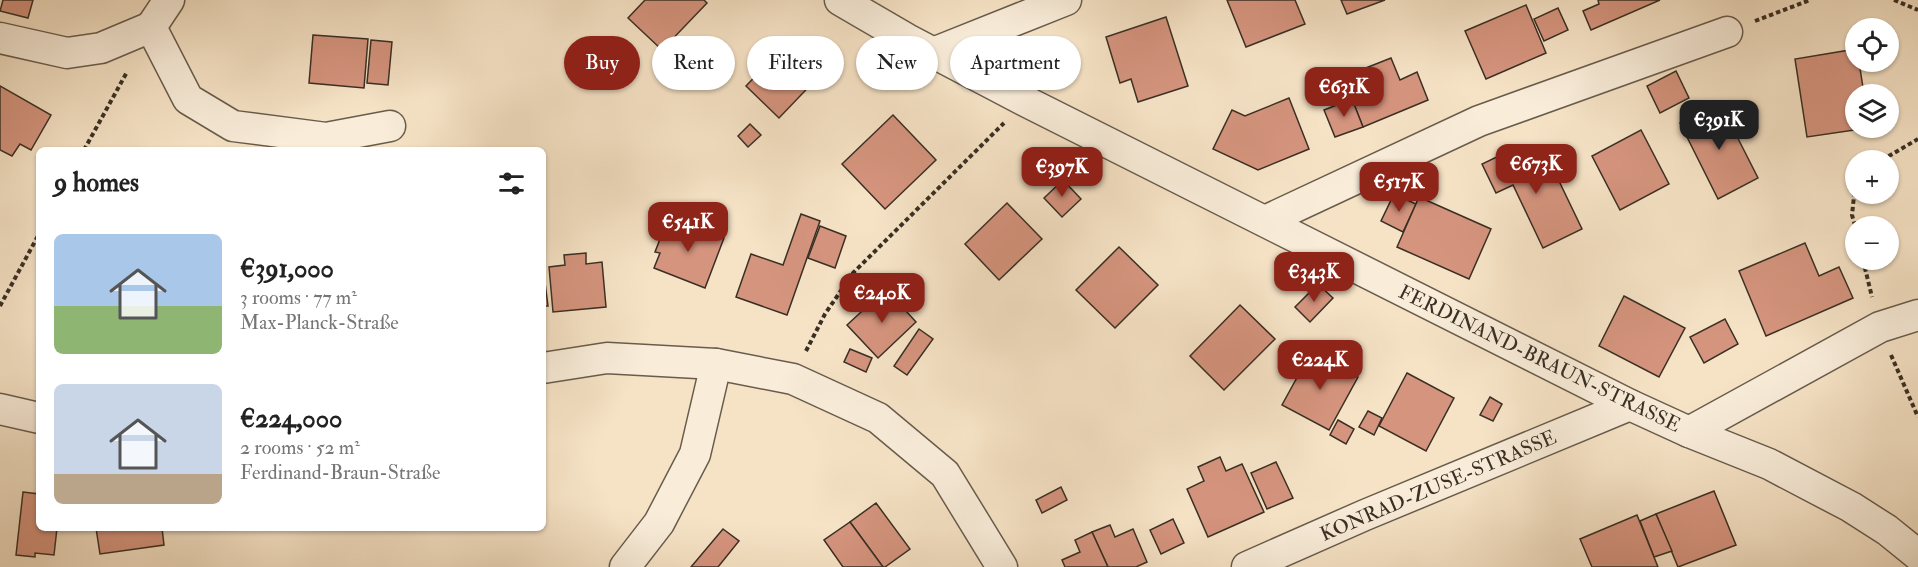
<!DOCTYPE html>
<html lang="en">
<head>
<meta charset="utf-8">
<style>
	:root { --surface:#fff; --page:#f2f2f2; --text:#222; --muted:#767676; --accent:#8f2418 }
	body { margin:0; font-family:"IM FELL Double Pica",serif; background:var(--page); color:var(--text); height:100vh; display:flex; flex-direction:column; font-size:22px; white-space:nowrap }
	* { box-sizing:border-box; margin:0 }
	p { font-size:20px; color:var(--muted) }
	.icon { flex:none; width:33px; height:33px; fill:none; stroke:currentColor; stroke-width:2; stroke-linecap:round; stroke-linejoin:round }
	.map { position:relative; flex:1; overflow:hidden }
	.side { position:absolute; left:36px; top:147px; width:510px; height:384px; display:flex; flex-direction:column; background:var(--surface); border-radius:9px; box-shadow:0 2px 4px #0004 }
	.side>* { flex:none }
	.top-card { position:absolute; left:564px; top:36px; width:570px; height:54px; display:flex; gap:12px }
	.fabs { position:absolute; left:1845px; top:18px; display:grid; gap:12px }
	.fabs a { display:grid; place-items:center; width:54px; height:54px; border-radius:50%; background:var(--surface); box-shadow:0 2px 4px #0004; font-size:30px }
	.price { position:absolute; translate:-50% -51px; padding:0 14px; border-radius:12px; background:var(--accent); color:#fff; font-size:20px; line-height:39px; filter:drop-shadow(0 2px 3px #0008) }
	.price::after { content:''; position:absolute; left:50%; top:36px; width:18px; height:14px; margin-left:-9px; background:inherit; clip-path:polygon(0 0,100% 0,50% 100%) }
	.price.current { background:#222; color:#fff }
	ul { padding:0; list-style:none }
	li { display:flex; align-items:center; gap:18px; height:150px; padding:0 18px }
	li span { display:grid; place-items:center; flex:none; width:168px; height:120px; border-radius:9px; color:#555 }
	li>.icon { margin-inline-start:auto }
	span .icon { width:72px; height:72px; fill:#fffc; stroke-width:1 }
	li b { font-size:26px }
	h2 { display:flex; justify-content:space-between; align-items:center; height:72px; padding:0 18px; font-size:26px }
	.pill { padding:0 21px; border-radius:27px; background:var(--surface); box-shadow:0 2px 4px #0004; font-size:21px; line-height:54px }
	.pill.current { background:var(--accent); color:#fff }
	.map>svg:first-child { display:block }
	.building { fill:#d5947e; stroke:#392f24; stroke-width:1.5 }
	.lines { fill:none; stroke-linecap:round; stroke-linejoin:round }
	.minor-casing { stroke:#685c4c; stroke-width:33 }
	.path { stroke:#392f24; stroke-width:4; stroke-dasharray:4.5 3; stroke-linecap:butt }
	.minor { stroke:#f9edda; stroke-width:30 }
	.labels { text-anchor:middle; stroke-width:5; stroke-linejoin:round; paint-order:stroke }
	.street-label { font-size:20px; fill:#392f24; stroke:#f9edda }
</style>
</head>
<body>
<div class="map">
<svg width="1918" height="567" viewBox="0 0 1918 567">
	<rect width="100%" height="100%" fill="#f6e3c6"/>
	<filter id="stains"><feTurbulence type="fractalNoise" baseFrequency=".00333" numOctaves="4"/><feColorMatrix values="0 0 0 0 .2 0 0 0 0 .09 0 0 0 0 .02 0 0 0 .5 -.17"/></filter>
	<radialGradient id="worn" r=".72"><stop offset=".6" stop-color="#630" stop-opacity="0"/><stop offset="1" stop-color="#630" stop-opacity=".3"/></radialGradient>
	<!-- building -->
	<g class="building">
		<path d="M3 0H33L28 18 0 11Z"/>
		<path d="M645 0H704L707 3 662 50 628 18Z"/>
		<path d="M1227 0H1295L1305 24 1246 47Z"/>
		<path d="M1341 0H1385L1347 14Z"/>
		<path d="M1598 0H1660L1591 30 1583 11 1599 4Z"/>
		<path d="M1526 5 1546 53 1486 79 1465 31Z"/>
		<path d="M1558 8 1568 30 1544 41 1534 19Z"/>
		<path d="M1166 17 1188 86 1138 102 1131 79 1120 83 1106 37Z"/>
		<path d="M313 35 368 39 364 88 309 83Z"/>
		<path d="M371 40 392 42 388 85 367 83Z"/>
		<path d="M790 40 823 72 779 118 746 86Z"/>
		<path d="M1856 49V62H1859L1864 94H1856V128H1868L1807 137 1795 59Z"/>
		<path d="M1391 58 1400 80 1417 72 1428 100 1363 127 1343 77Z"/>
		<path d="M1676 71 1689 98 1660 113 1647 86Z"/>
		<path d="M0 86 51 115 31 150 20 144 12 156 0 150Z"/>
		<path d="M1289 98 1309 149 1258 170 1213 149 1232 110 1245 116Z"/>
		<path d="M1352 99 1363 127 1335 137 1324 110Z"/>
		<path d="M1720 103 1758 178 1718 199 1680 123Z"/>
		<path d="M893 115 936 160 885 209 842 164Z"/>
		<path d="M750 124 761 135 748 147 738 136Z"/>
		<path d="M1641 130 1669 184 1620 210 1592 156Z"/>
		<path d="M1509 151 1517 168 1546 154 1582 229 1543 248 1513 185 1496 193 1482 164Z"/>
		<path d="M1063 180 1081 199 1062 217 1044 198Z"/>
		<path d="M1394 194 1416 204 1403 232 1381 221Z"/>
		<path d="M1419 197 1491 229 1469 279 1397 247Z"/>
		<path d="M1007 203 1042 239 999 280 965 244Z"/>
		<path d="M801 214 820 221 787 315 736 297 751 254 783 265Z"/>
		<path d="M673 219 724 238 705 288 654 268 660 253 655 252 662 234 667 236Z"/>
		<path d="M820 226 846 236 835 268 808 258Z"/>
		<path d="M1805 243 1819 276 1839 267 1853 298 1766 336 1739 271Z"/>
		<path d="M1119 247 1158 285 1115 328 1076 290Z"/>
		<path d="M586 253V264L602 262 606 307 553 312 549 267 565 265 564 255Z"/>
		<path d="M543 267 548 306H543Z"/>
		<path d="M1318 284 1333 298 1310 322 1295 307Z"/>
		<path d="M886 289 916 322 878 358 847 325Z"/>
		<path d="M1624 296 1685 328 1659 377 1599 346Z"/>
		<path d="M1240 305 1275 339 1224 390 1190 356Z"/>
		<path d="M1725 319 1738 344 1704 363 1690 337Z"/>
		<path d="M919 329 933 339 907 375 894 366Z"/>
		<path d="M850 349 872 358 866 372 844 362Z"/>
		<path d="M1311 352 1358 377 1329 430 1282 405Z"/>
		<path d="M1407 373 1454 398 1426 451 1379 426Z"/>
		<path d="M1490 397 1502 404 1493 421 1480 415Z"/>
		<path d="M1368 411 1382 418 1374 435 1359 427Z"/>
		<path d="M1338 420 1354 429 1346 444 1330 435Z"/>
		<path d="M1220 457 1226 471 1242 464 1264 512 1208 537 1187 489 1204 481 1198 467Z"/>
		<path d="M1276 462 1293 498 1267 509 1251 473Z"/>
		<path d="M1061 487 1067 500 1042 513 1036 500Z"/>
		<path d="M1714 491 1736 545 1678 567 1656 514Z"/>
		<path d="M23 492 39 494V528H57L54 555 35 553V557L16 555Z"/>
		<path d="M876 503 910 549 885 567H883L850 522Z"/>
		<path d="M1656 514 1672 551 1654 557 1640 521Z"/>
		<path d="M1637 515 1658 567H1592L1580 539Z"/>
		<path d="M1173 519 1184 543 1161 554 1150 530Z"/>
		<path d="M850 522 883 567H843L824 540Z"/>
		<path d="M1110 525 1115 537 1133 529 1147 562 1136 567H1108L1092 532Z"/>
		<path d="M96 528H162L164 545 100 554Z"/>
		<path d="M723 529 739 541 718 567H691Z"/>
		<path d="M1092 532 1108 567H1065L1062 560 1080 552 1075 540Z"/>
	</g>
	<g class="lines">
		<!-- minor casing -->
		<g class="minor-casing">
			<g id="minor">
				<path d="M169 0 151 27 188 99 233 126 326 138 390 126"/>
				<path d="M840 0 907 39 1025 101 1630 405 1689 432 1769 464 1851 507 1887 530 1918 555"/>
				<path d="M0 38 67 53 101 48 151 27"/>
				<path d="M933 53 1066 0"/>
				<path d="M1265 221 1479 121 1727 32"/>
				<path d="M543 368 607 358 716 364 793 379 878 418 945 474 1002 567"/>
				<path d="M0 409 39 418"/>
				<path d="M1689 432 1880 327 1918 315"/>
				<path d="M625 567 659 523 695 454 716 364"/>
				<path d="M1247 567 1365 515 1630 405"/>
			</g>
		</g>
		<!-- path -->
		<g class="path">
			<path d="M1894 0 1918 10"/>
			<path d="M1755 21 1810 0"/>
			<path d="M84 150 127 72"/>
			<path d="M1882 160 1918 139"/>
			<path d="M1856 177 1852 215 1856 229"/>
			<path d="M1863 260 1872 297"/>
			<path d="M0 306 39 234"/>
			<path d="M806 351 825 314 853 273 1004 123"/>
			<path d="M1891 355 1918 417"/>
		</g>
		<!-- minor -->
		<use href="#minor" class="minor"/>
	</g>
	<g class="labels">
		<!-- street labels -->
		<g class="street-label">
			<text transform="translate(1540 358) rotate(26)" y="7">FERDINAND-BRAUN-STRASSE</text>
			<text transform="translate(1438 485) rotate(-23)" y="7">KONRAD-ZUSE-STRASSE</text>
		</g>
	</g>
	<rect width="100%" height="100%" filter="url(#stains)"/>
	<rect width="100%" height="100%" fill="url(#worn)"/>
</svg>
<div class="fabs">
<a><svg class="icon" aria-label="locate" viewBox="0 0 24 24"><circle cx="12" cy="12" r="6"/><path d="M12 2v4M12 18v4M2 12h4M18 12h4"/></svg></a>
<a><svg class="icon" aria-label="layers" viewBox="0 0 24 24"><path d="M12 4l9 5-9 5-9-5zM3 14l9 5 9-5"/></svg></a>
<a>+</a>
<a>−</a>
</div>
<b class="price" style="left:1344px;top:118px">€631K</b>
<b class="price current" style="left:1719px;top:151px">€391K</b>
<b class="price" style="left:1536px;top:195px">€673K</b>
<b class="price" style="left:1062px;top:198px">€397K</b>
<b class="price" style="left:1399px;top:213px">€517K</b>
<b class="price" style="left:688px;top:253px">€541K</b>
<b class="price" style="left:1314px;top:303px">€343K</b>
<b class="price" style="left:882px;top:324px">€240K</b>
<b class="price" style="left:1320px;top:391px">€224K</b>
<div class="top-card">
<a class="pill current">Buy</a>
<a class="pill">Rent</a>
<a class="pill">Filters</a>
<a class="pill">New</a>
<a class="pill">Apartment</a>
</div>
<section class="side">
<h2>9 homes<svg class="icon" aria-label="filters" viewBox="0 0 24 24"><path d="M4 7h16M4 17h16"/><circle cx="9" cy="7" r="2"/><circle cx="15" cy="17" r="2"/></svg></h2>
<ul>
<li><span style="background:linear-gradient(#a9c7e8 60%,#8fb573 0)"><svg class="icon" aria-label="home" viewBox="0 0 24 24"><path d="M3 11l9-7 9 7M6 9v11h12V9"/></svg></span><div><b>€391,000</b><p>3 rooms · 77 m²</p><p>Max-Planck-Straße</p></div></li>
<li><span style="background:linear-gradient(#c9d6e8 75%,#b9a48a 0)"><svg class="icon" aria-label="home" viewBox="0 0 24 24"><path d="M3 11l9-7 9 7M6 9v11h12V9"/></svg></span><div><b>€224,000</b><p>2 rooms · 52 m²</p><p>Ferdinand-Braun-Straße</p></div></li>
</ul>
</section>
</div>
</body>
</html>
